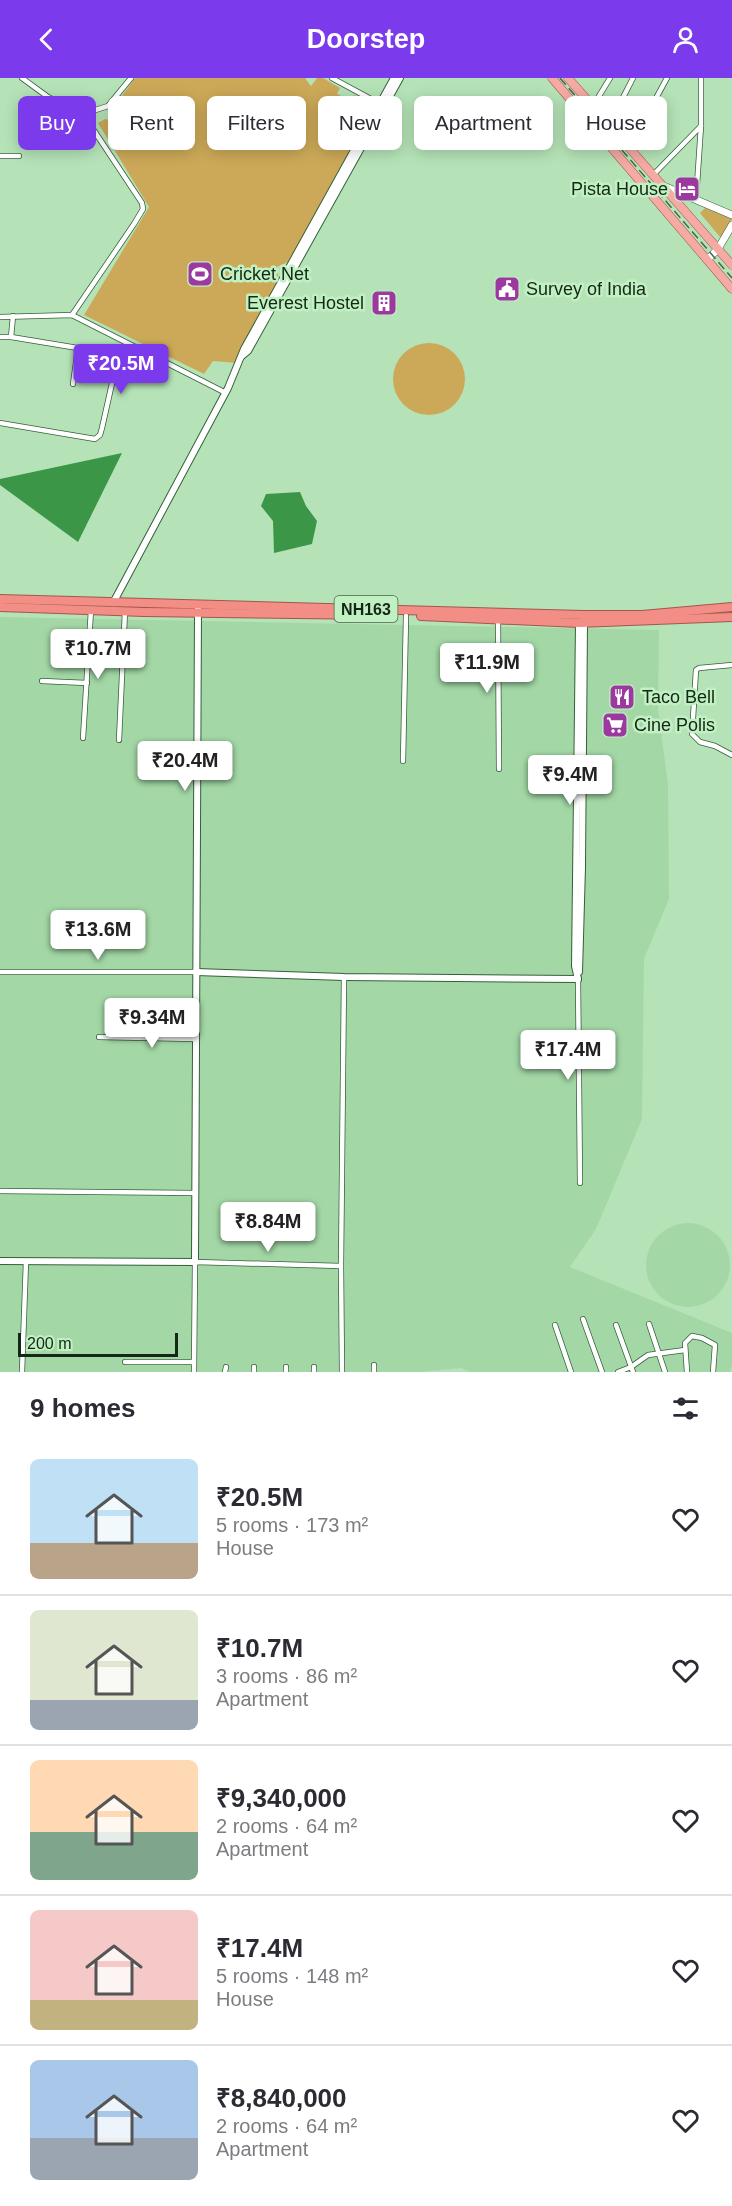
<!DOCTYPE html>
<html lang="en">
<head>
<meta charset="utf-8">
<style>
	:root { --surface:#fff; --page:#f7f7f7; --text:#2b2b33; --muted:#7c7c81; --line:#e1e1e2; --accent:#7c3aed }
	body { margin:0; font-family:Helvetica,sans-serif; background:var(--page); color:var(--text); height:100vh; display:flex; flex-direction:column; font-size:22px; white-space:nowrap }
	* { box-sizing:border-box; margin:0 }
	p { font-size:20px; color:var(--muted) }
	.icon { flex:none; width:33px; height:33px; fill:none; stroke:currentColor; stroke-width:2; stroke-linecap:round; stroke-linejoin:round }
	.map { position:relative; height:1294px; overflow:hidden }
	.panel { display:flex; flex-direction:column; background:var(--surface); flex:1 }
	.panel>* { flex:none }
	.hud { position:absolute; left:18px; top:18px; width:696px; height:54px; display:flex; gap:12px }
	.scale { position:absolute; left:18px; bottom:15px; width:160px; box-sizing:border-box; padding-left:6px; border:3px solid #152716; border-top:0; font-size:16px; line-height:21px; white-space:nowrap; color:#152716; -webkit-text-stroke:4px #c1f1c3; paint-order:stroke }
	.price { position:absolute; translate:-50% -51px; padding:0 14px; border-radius:6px; background:#fff; color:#222; font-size:20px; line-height:39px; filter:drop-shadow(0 2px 3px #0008) }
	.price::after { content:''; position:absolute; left:50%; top:36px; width:18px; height:14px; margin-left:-9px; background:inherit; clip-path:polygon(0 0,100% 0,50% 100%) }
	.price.on { background:var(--accent); color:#fff }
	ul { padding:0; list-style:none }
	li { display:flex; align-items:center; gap:18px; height:150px; padding:0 30px }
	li+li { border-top:2px solid var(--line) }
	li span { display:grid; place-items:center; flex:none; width:168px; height:120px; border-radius:9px; color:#555 }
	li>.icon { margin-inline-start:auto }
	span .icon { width:72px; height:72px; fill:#fffc; stroke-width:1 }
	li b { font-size:26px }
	h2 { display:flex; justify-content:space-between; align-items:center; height:72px; padding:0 30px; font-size:26px }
	.chip { padding:0 21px; border-radius:9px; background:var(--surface); box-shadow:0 3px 15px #0003; font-size:21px; line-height:54px }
	.chip.on { background:var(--accent); color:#fff }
	header { display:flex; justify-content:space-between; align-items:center; height:78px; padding:0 30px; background:var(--accent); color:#fff; font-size:27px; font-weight:600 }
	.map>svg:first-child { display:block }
	.built { fill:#a3d8a6 }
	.green { fill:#cca958 }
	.water { fill:#3b9648 }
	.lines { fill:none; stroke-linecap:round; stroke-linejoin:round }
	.minor-casing { stroke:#355f39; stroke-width:6 }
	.tertiary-casing { stroke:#355f39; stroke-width:8 }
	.secondary-casing { stroke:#355f39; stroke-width:8 }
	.primary-casing { stroke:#a3574b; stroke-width:9 }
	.trunk-casing { stroke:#a3574b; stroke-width:10 }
	.minor { stroke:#fff; stroke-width:4.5 }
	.tertiary { stroke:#fff; stroke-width:6 }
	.secondary { stroke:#fff; stroke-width:7 }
	.primary { stroke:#f5aaa4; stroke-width:8 }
	.trunk { stroke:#f28e86; stroke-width:8 }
	.rail { stroke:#49644b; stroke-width:1.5; stroke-dasharray:9 4.5; stroke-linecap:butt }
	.labels { text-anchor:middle; stroke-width:5; stroke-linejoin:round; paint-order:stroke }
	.shield { fill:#c1f1c3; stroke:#49644a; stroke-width:1.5 }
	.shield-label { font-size:16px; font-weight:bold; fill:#152716 }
	.poi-label { font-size:18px; fill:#152716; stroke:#c1f1c3; text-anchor:start }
</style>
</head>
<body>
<header><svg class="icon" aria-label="back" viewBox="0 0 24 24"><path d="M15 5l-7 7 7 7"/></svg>Doorstep<svg class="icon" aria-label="person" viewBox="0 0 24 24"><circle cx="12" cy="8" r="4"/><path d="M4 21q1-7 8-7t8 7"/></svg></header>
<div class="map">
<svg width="732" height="1294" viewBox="0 0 732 1294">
	<rect width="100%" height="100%" fill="#b5e3b7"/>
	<!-- built -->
	<g class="built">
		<path d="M0 539 659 552 658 631 668 706 669 821 644 881 642 1041 596 1151 570 1189 732 1255V1287L730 1294H470L461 1290 419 1294H0Z"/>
		<circle cx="688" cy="1187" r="42"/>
	</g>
	<!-- green -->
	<g class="green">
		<path d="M135 0H305L311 8 317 0H323L340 10 337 16 350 22 354 17 377 29 288 184 277 189 279 205 237 285 213 283 204 296 84 237 149 129 98 45 105 41 111 42 119 22Z"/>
		<path d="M705 130 732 141 722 158 720 159 700 135Z"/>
		<circle cx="429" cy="301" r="36"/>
	</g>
	<!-- water -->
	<g class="water">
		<path d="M122 375 78 464 0 407V401Z"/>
		<path d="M300 414 306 428 317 443 312 466 274 475 273 443 261 428 266 416Z"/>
	</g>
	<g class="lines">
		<!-- minor casing -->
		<g class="minor-casing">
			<g id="minor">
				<path d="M22 0 48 19 83 36 142 125 143 131 134 146 72 237"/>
				<path d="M332 0 380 26"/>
				<path d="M593 28 610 0"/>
				<path d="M83 36 108 28 131 0"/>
				<path d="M609 47 633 0"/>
				<path d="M629 70 667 0"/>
				<path d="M0 78H19"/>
				<path d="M654 96 701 48"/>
				<path d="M696 122 701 48V0"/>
				<path d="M0 239 72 237 226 315"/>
				<path d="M0 259H11L114 276 117 283 102 350 100 357 95 361 0 345"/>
				<path d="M11 259 13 238"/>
				<path d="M73 306 78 270"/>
				<path d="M498 542 499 691"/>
				<path d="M732 587 699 590 696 592 692 656 700 664 715 668 732 677"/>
				<path d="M42 603 87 605"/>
				<path d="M83 660 91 532"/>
				<path d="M119 662 125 533"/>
				<path d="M403 683 406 538"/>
				<path d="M0 894H196"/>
				<path d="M578 901 580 1105"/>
				<path d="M99 959 196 961"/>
				<path d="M0 1113 195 1115"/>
				<path d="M583 1241 602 1294"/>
				<path d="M649 1246 665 1294"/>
				<path d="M555 1247 571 1294"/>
				<path d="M616 1247 633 1294"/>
				<path d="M125 1284H194"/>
				<path d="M254 1289V1294"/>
				<path d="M22 1294 26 1183"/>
				<path d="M194 1294 195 1184 341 1188"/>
				<path d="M225 1294 226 1289"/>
				<path d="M286 1294V1289"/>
				<path d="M314 1294V1289"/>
				<path d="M342 1294 341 1188 344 899"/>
				<path d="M374 1294V1287"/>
				<path d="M618 1294 631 1289 648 1277 685 1272"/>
				<path d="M687 1294 685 1265 692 1258 702 1260 715 1267 713 1294"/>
			</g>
		</g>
		<!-- tertiary casing -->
		<g class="tertiary-casing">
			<g id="tertiary">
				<path d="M242 278 248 273 400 0"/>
				<path d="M113 525 228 310 244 271 394 0"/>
				<path d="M196 894 344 899 578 901"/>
				<path d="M579 894 582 789 584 545"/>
				<path d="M578 901 575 888 579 545"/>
				<path d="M0 1183 195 1184 198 531"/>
			</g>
		</g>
		<!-- secondary casing -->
		<g class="secondary-casing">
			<g id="secondary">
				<path d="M666 109 732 137"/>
				<path d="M708 181 718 171 732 147"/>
			</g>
		</g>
		<!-- primary casing -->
		<g class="primary-casing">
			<g id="primary">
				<path d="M552 0 732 211"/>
				<path d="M568 0 732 187"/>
			</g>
		</g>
		<!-- trunk casing -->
		<g class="trunk-casing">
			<g id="trunk">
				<path d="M0 521 584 537H642L732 529"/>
				<path d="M0 529 144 534 381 537"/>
				<path d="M421 538 579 545 732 539"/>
			</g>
		</g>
		<!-- minor -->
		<use href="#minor" class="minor"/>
		<!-- tertiary -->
		<use href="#tertiary" class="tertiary"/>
		<!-- secondary -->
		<use href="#secondary" class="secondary"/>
		<!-- primary -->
		<use href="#primary" class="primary"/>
		<!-- trunk -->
		<use href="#trunk" class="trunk"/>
		<!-- rail -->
		<path class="rail" d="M560 0 732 200"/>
	</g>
	<!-- icons -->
	<defs>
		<g id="hotel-square" transform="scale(1.35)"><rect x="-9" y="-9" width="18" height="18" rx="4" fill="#9b399f" stroke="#c1f1c3"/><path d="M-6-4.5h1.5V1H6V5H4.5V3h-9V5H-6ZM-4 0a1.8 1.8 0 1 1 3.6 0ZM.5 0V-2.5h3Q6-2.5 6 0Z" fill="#fff"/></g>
		<g id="stadium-square" transform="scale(1.35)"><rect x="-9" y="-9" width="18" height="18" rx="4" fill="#9b399f" stroke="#c1f1c3"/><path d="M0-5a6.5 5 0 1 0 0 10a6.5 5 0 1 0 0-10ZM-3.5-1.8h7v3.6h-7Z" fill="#fff"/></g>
		<g id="civic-square" transform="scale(1.35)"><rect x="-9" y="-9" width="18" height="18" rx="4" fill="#9b399f" stroke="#c1f1c3"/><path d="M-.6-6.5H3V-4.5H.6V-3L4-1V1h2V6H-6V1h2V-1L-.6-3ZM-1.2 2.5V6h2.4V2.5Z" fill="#fff"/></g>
		<g id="building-square" transform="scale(1.35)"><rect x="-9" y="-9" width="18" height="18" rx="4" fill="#9b399f" stroke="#c1f1c3"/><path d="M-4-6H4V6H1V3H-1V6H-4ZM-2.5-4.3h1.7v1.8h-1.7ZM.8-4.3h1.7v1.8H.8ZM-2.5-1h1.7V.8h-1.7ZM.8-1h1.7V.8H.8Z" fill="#fff"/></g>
		<g id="restaurant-square" transform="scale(1.35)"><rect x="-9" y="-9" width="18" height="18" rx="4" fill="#9b399f" stroke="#c1f1c3"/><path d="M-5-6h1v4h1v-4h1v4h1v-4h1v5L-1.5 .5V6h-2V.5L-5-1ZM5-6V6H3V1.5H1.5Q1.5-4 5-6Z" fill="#fff"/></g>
		<g id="supermarket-square" transform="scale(1.35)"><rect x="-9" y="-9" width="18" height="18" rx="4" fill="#9b399f" stroke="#c1f1c3"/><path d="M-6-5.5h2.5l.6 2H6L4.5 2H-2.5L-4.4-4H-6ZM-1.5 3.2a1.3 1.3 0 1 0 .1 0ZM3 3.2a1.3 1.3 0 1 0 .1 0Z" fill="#fff"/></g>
	</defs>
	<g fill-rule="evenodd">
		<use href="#hotel-square" x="687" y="111"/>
		<use href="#stadium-square" x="200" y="196"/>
		<use href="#civic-square" x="507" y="211"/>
		<use href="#building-square" x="384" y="225"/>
		<use href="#restaurant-square" x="622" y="619"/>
		<use href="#supermarket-square" x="615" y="647"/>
	</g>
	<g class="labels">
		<!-- shield labels -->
		<rect class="shield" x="334.5" y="518" width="63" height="26" rx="4.5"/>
		<g class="shield-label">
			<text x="366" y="537">NH163</text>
		</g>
		<!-- poi labels -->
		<g class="poi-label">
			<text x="668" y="117" text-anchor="end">Pista House</text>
			<text x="220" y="202">Cricket Net</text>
			<text x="526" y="217">Survey of India</text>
			<text x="364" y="231" text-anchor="end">Everest Hostel</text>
			<text x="642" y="625">Taco Bell</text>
			<text x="634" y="653">Cine Polis</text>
		</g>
	</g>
</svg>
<div class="scale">200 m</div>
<b class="price on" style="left:121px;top:317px">₹20.5M</b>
<b class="price" style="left:98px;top:602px">₹10.7M</b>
<b class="price" style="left:487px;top:616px">₹11.9M</b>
<b class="price" style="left:185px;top:714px">₹20.4M</b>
<b class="price" style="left:570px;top:728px">₹9.4M</b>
<b class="price" style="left:98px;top:883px">₹13.6M</b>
<b class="price" style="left:152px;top:971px">₹9.34M</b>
<b class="price" style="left:568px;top:1003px">₹17.4M</b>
<b class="price" style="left:268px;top:1175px">₹8.84M</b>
<div class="hud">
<a class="chip on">Buy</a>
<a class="chip">Rent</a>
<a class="chip">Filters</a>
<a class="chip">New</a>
<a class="chip">Apartment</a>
<a class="chip">House</a>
</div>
</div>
<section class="panel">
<h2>9 homes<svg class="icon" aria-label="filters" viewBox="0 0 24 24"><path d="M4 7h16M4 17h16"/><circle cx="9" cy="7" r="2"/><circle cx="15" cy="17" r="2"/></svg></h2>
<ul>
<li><span style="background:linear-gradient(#bfe0f5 70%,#b9a48a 0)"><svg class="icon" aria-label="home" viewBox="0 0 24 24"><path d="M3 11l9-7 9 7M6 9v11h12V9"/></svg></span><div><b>₹20.5M</b><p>5 rooms · 173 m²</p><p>House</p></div><svg class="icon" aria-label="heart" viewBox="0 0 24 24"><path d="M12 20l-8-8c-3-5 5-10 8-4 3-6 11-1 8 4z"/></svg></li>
<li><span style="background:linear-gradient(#dfe7d0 75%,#9aa5b1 0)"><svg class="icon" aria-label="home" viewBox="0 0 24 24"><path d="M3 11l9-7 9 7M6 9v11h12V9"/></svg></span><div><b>₹10.7M</b><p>3 rooms · 86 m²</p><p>Apartment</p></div><svg class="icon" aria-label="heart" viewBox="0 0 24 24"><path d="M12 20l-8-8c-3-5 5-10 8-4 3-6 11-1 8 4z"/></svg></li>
<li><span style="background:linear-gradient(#ffd9b3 60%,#7fa58c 0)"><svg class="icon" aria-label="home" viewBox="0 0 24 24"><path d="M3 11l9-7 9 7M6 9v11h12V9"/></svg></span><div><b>₹9,340,000</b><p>2 rooms · 64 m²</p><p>Apartment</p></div><svg class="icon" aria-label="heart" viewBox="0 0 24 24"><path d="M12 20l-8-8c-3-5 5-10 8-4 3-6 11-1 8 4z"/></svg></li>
<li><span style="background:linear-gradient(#f6c9c9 75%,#c2b280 0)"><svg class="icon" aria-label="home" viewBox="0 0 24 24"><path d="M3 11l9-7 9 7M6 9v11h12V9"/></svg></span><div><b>₹17.4M</b><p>5 rooms · 148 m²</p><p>House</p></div><svg class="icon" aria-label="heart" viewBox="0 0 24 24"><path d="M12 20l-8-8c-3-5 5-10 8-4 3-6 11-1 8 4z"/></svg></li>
<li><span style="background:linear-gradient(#a9c7e8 65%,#9aa5b1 0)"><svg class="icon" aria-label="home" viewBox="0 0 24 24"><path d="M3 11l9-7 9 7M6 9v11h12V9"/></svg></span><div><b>₹8,840,000</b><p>2 rooms · 64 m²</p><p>Apartment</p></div><svg class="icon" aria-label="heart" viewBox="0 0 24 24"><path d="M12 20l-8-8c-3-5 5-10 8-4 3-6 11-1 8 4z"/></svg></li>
</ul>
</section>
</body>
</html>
